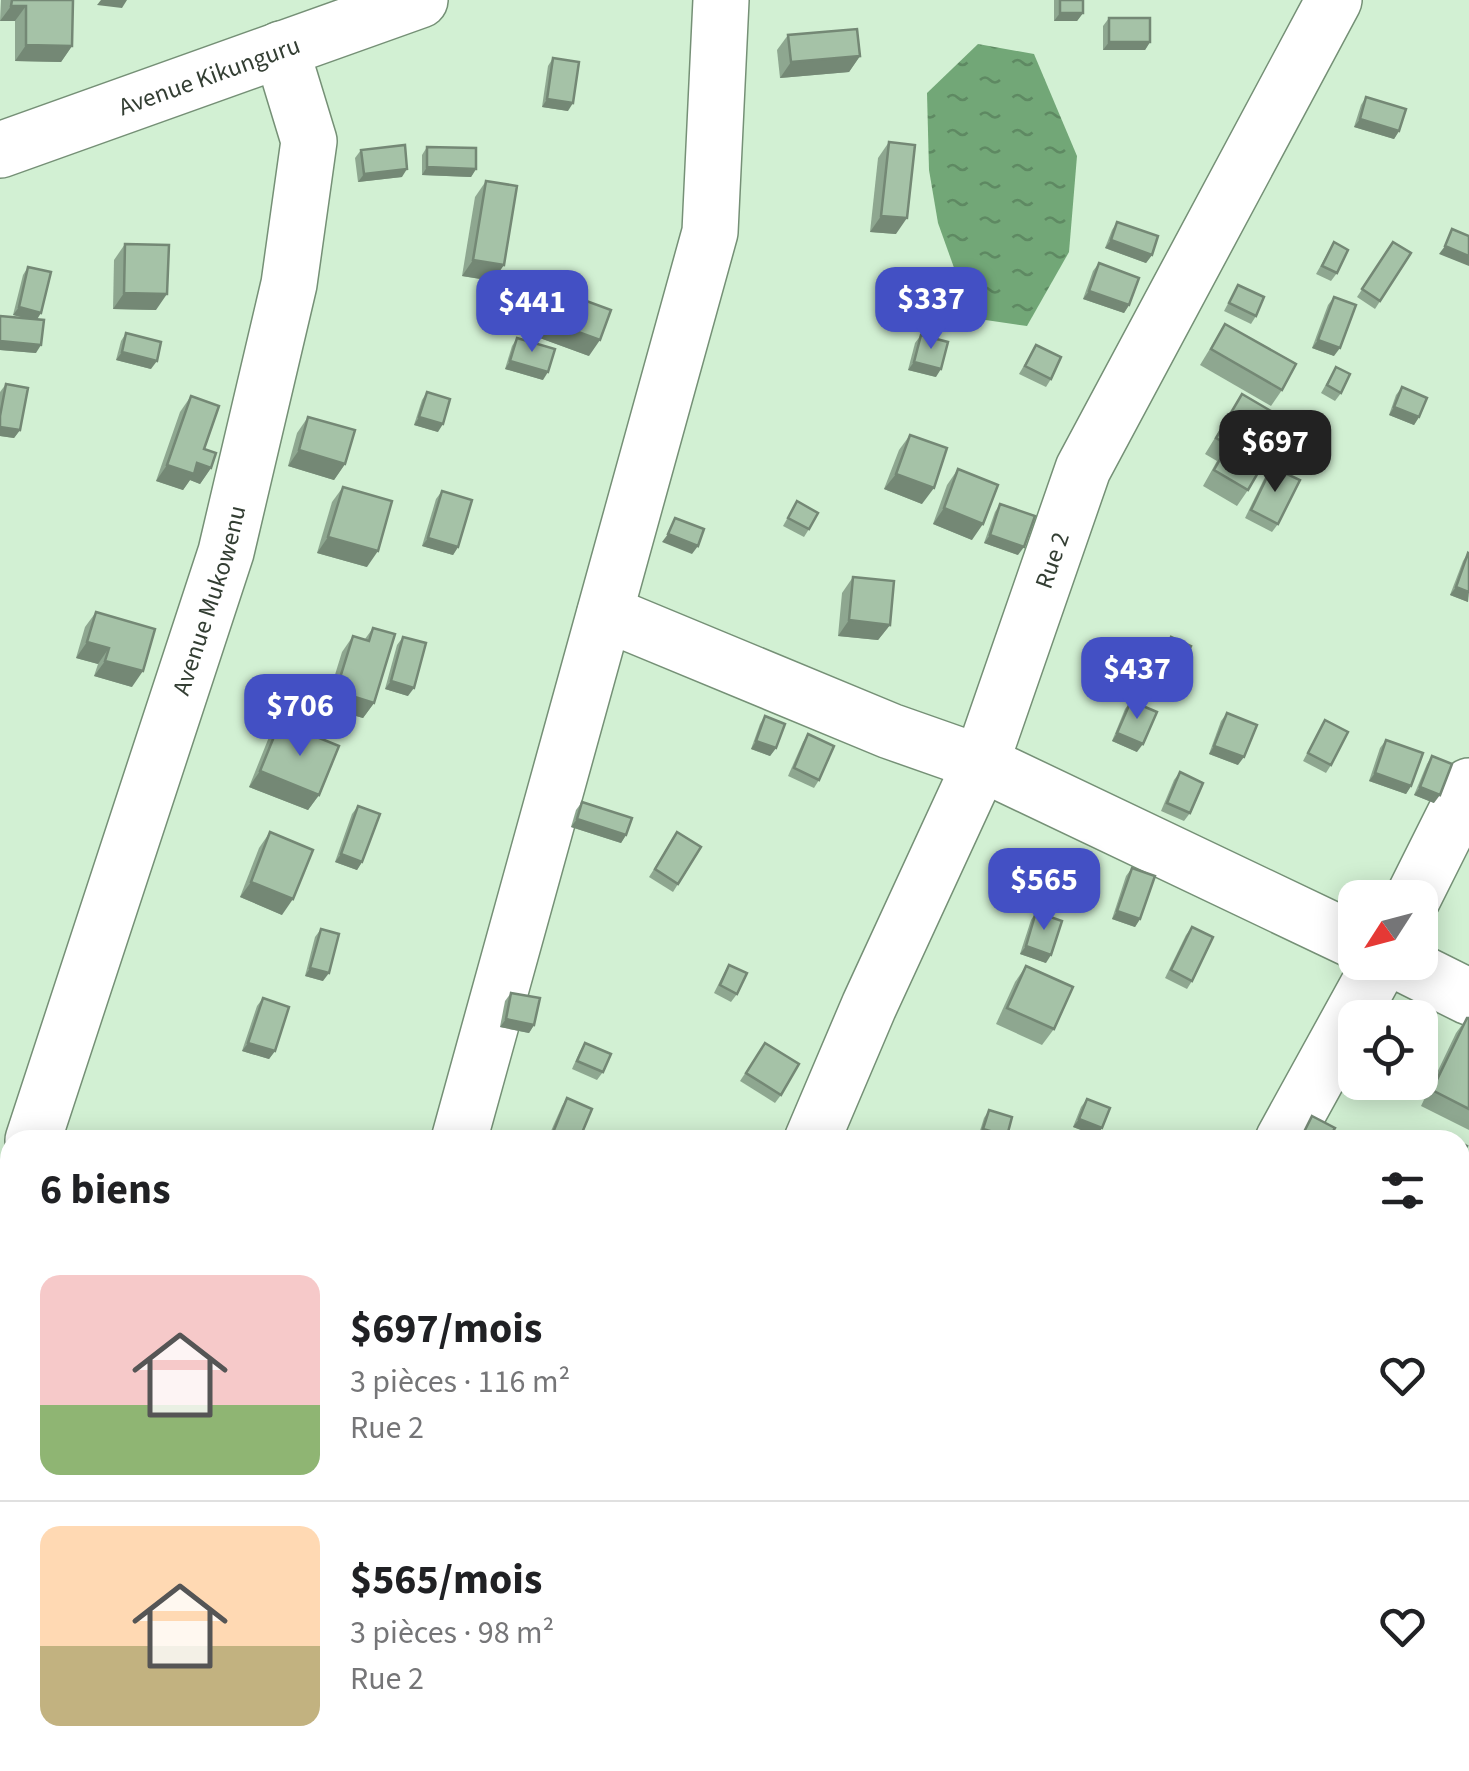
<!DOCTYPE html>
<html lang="fr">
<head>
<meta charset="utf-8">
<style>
	:root { --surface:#fff; --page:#f2f2f2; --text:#202124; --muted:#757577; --line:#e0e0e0; --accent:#4350c4 }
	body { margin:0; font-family:"Source Sans 3",sans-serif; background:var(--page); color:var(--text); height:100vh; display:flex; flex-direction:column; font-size:38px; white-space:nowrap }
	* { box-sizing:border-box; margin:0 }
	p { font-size:32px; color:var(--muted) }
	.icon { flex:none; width:55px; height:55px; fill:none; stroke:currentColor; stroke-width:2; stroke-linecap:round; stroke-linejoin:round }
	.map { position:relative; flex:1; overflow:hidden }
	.panel { position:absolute; left:0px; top:1130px; width:1470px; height:642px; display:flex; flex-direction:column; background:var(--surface); border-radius:30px 30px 0 0; box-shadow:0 5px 25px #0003 }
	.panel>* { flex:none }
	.needle { width:65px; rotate:234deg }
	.controls { position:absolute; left:1338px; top:880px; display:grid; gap:20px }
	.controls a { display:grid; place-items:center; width:100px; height:100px; border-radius:20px; background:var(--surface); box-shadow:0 5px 25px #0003; font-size:50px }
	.price { position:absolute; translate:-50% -85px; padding:0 22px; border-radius:20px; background:var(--accent); color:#fff; font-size:32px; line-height:65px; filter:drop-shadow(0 2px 5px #0008) }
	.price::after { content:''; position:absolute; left:50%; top:60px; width:30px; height:22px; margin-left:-15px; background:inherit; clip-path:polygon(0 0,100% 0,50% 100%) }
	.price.active { background:#222; color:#fff }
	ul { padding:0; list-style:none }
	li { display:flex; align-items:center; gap:30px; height:250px; padding:0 40px }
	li+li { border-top:2px solid var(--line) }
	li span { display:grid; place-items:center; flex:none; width:280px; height:200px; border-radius:20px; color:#555 }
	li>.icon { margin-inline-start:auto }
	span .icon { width:120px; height:120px; fill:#fffc; stroke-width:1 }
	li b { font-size:42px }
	h2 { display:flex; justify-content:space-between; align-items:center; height:120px; padding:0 40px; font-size:42px }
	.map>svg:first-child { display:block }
	.water { fill:url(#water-ripples) }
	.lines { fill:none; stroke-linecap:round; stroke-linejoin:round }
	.minor-casing { stroke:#759076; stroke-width:58 }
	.minor { stroke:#fff; stroke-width:55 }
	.wall { fill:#8ea790 }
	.shaded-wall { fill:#748875 }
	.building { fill:#a5c2a7; stroke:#748875; stroke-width:2.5 }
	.labels { text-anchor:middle; stroke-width:9; stroke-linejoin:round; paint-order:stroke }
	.street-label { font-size:25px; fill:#333e33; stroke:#dffde0 }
</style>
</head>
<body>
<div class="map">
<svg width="1469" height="1771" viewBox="0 0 1469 1771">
	<defs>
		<pattern id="water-ripples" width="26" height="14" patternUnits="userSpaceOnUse" patternTransform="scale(2.5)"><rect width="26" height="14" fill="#72a777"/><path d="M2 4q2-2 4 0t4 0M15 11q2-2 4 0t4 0" fill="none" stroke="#5e8962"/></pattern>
	</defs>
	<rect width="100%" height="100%" fill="#d2f0d3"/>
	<!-- water -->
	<path class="water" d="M978 44 1034 54 1077 156 1069 252 1027 326 972 318 938 223 929 170 927 93Z"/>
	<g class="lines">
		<!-- minor casing -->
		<g class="minor-casing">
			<g id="minor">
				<path id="s1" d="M0 150 420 0"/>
				<path d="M605 613 890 731 981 763 1355 941"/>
				<path d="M1413 898 1469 786"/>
				<path d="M1399 962 1469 997"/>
				<path id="s2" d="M33 1140 226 552 289 284 309 141 281 49"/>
				<path d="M459 1140 710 232 721 0"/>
				<path id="s3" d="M812 1140 869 1006 981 763 1083 469 1334 0"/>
				<path d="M1283 1140 1381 962"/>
				<path d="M0 1237 10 1208"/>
				<path d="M1460 1639 1469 1627"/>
				<path d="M1453 1762 1465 1771"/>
				<path d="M305 1771 307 1762"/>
				<path d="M883 1771 888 1762"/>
				<path d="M1371 1771 1376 1762"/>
			</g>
		</g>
		<!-- minor -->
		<use href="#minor" class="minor"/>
	</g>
	<!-- wall -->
	<g class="wall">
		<path d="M1 0H73L72 46 61 62 15 61V21H0Z"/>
		<path d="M1054 0H1083V13L1077 21H1054Z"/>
		<path d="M1109 18 1150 42 1145 50H1103V26Z"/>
		<path d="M788 35 860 56 849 72 780 78 777 50Z"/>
		<path d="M553 58 568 111 542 107 548 66Z"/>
		<path d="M1366 97 1399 131 1394 139 1354 127 1361 105Z"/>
		<path d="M889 142 896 234 870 232 878 158Z"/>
		<path d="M427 147 476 169 471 177 422 175V155Z"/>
		<path d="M361 150 402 177 358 182 355 158Z"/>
		<path d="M486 181 493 281 462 276 475 197Z"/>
		<path d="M1117 222 1152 255 1146 263 1105 248 1112 230Z"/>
		<path d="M1334 242 1337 273 1331 281 1316 274Z"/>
		<path d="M1393 242 1411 253 1375 309 1357 297Z"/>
		<path d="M125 244 156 310 113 309 114 260Z"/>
		<path d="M1099 263 1129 305 1124 313 1083 299 1093 271Z"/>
		<path d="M28 267 37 320 36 353 0 350V316L26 318 13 315 23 275Z"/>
		<path d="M540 284 589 356 518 330 529 300Z"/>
		<path d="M1238 285 1256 316 1251 324 1224 311Z"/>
		<path d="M1334 297V356L1312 348 1328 305Z"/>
		<path d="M1225 324 1282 390 1271 406 1200 365Z"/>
		<path d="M126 333 151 369 116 360 121 341Z"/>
		<path d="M921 335 936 377 908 370 915 343Z"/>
		<path d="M517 338 543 380 505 369 512 346Z"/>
		<path d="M1036 345 1051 379 1046 387 1019 374Z"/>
		<path d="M1336 367 1341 393 1335 401 1321 393Z"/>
		<path d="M6 384 20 430 14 438 0 436V392Z"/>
		<path d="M1402 387 1419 417 1414 425 1389 415 1396 395Z"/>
		<path d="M427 392 438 432 414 425 422 400Z"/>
		<path d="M1242 394 1248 490 1237 506 1203 486 1217 461 1205 454Z"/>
		<path d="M191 396 204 449 211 468 200 484 190 480 183 490 156 481 180 412Z"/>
		<path d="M308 417 345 464 334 480 288 466 297 433Z"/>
		<path d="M910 435 922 504 884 489 899 450Z"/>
		<path d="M1272 467 1278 524 1272 532 1245 518 1266 475Z"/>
		<path d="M958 469 972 540 933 524 947 485Z"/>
		<path d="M343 487 367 567 317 553 332 502Z"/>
		<path d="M442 491 458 547 453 555 422 546 436 499Z"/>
		<path d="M797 501 809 529 804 537 783 526Z"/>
		<path d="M1000 504 1018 555 984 543 995 512Z"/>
		<path d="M1468 553V602L1450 595 1463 561Z"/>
		<path d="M853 577 890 625 878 640 838 636 842 593Z"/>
		<path d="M96 612 132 687 94 676 98 664 76 658 85 627Z"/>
		<path d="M373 628 374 703 363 718 325 707 342 652 353 636 365 639Z"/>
		<path d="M403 637 408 696 385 689 397 645Z"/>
		<path d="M1171 637 1184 661 1178 669 1159 660 1165 645Z"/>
		<path d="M1100 645 1122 679 1117 687 1086 672Z"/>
		<path d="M1131 701 1137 752 1112 741 1125 709Z"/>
		<path d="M1227 713 1238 765 1209 754 1221 721Z"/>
		<path d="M765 716 776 748 770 756 751 749 760 724Z"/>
		<path d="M1325 720 1331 765 1326 773 1303 761Z"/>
		<path d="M280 722 319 795 308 810 249 787 269 737Z"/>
		<path d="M808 734 819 780 814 788 788 776 803 742Z"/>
		<path d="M1386 740 1411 786 1406 794 1369 781 1380 748Z"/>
		<path d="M1432 756 1434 803 1414 795 1427 764Z"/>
		<path d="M1180 772 1190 813 1184 821 1161 811 1174 780Z"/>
		<path d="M582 802 626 835 621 843 571 827 576 810Z"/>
		<path d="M358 806 362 862 357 870 335 862 352 814Z"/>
		<path d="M270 832 282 915 240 897 259 848Z"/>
		<path d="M677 832 701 847 673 892 649 877Z"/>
		<path d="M1132 868 1140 919 1135 927 1112 919 1126 876Z"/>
		<path d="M1036 912 1046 963 1020 954 1031 920Z"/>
		<path d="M1192 927V981L1187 989 1165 978 1186 935Z"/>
		<path d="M321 929 323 981 305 976 315 937Z"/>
		<path d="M729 965 737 994 731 1002 714 993 724 973Z"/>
		<path d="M1026 966 1054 1029 1042 1045 996 1024 1015 982Z"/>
		<path d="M511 993 534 1025 529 1033 500 1027 505 1001Z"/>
		<path d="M263 998 275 1051 269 1059 242 1051 257 1006Z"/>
		<path d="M1467 1018H1469V1130L1421 1106 1456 1033Z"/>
		<path d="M585 1043 603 1072 597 1080 572 1069 580 1051Z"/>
		<path d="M765 1043 781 1095 775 1103 740 1081Z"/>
		<path d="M567 1098 579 1140H547L562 1106Z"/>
		<path d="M1087 1099 1097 1136 1073 1127 1081 1107Z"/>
		<path d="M989 1110 1012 1117 978 1137 984 1118Z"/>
		<path d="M1312 1116 1328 1140H1299Z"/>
		<path d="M578 1762H624L623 1771H576Z"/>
		<path d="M1107 1762H1161L1156 1771H1123Z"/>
	</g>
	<!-- shaded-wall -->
	<g class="shaded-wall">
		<path d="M101 0H127L122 8 97 5Z"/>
		<path d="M11 6H26L15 21H0Z"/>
		<path d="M1060 13H1083L1077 21H1054Z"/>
		<path d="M1109 42H1150L1145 50H1103Z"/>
		<path d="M26 45 72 46 61 62 15 61Z"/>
		<path d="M860 56 849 72 780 78 791 62Z"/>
		<path d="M547 99 573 103 568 111 542 107Z"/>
		<path d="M1360 119 1399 131 1394 139 1354 127Z"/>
		<path d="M427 167 476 169 471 177 422 175Z"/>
		<path d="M407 169 402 177 358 182 364 174Z"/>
		<path d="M881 216 907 218 896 234 870 232Z"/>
		<path d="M1111 240 1152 255 1146 263 1105 248Z"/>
		<path d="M1445 246 1469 256V266L1439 254Z"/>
		<path d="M473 260 504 265 493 281 462 276Z"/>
		<path d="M1089 291 1129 305 1124 313 1083 299Z"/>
		<path d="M124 293 167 294 156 310 113 309Z"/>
		<path d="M19 307 41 313 36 321 13 315Z"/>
		<path d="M529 314 600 340 589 356 518 330Z"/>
		<path d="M1318 340 1340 348 1334 356 1312 348Z"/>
		<path d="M0 341 41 345 36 353 0 350Z"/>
		<path d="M122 352 157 361 151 369 116 360Z"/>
		<path d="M510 361 548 372 543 380 505 369Z"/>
		<path d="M914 362 941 369 936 377 908 370Z"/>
		<path d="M1394 407 1419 417 1414 425 1389 415Z"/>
		<path d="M419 417 443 424 438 432 414 425Z"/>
		<path d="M0 427 20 430 14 438 0 436Z"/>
		<path d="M299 450 345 464 334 480 288 466Z"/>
		<path d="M197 463 211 468 200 484 190 480 183 490 156 481 167 465Z"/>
		<path d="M896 474 934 488 922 504 884 489Z"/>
		<path d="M944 508 983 524 972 540 933 524Z"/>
		<path d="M668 534 698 546 692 554 662 542Z"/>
		<path d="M990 535 1024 547 1018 555 984 543Z"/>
		<path d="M328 537 378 551 367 567 317 553Z"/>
		<path d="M428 538 458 547 453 555 422 546Z"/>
		<path d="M1456 587 1469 592 1468 602 1450 595Z"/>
		<path d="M849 620 890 625 878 640 838 636Z"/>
		<path d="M87 642 109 648 98 664 76 658Z"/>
		<path d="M105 661 143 671 132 687 94 676Z"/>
		<path d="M391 681 414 688 408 696 385 689Z"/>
		<path d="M336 691 374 703 363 718 325 707Z"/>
		<path d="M1117 733 1143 744 1137 752 1112 741Z"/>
		<path d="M756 741 776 748 770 756 751 749Z"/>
		<path d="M1214 746 1244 757 1238 765 1209 754Z"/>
		<path d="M260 771 319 795 308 810 249 787Z"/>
		<path d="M1375 773 1411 786 1406 794 1369 781Z"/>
		<path d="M1420 787 1440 795 1434 803 1414 795Z"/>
		<path d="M577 819 626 835 621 843 571 827Z"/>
		<path d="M341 854 362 862 357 870 335 862Z"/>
		<path d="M251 882 293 899 282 915 240 897Z"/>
		<path d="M1117 911 1140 919 1135 927 1112 919Z"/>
		<path d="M1026 946 1051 955 1046 963 1020 954Z"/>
		<path d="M310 968 329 973 323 981 305 976Z"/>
		<path d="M506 1019 534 1025 529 1033 500 1027Z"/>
		<path d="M248 1043 275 1051 269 1059 242 1051Z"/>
		<path d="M1079 1119 1102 1128 1097 1136 1073 1127Z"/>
		<path d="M983 1129 1007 1136 1004 1140H987L978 1137Z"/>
		<path d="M1460 1223 1469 1227V1237L1460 1234Z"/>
		<path d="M0 1646 10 1647V1665L0 1663Z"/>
	</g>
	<!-- building -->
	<g class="building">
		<path d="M12 0H73L72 46 26 45V6H11Z"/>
		<rect x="1060" y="0" width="23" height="13"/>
		<rect x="1109" y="18" width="41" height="24"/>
		<path d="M857 29 860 56 791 62 788 35Z"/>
		<path d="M553 58 579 62 573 103 547 99Z"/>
		<path d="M1366 97 1406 109 1399 131 1360 119Z"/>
		<path d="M889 142 915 145 907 218 881 216Z"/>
		<path d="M405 145 407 169 364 174 361 150Z"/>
		<path d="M427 147 476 148V169L427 167Z"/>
		<path d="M486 181 517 186 504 265 473 260Z"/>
		<path d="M1117 222 1158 236 1152 255 1111 240Z"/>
		<path d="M1452 229 1469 236V256L1445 246Z"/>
		<path d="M1334 242 1348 250 1337 273 1322 266Z"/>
		<path d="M1393 242 1411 253 1380 301 1362 289Z"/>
		<path d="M125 244 169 245 167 294 124 293Z"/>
		<path d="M1099 263 1139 278 1129 305 1089 291Z"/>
		<path d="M28 267 51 272 41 313 19 307Z"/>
		<path d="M540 284 611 310 600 340 529 314Z"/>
		<path d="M1238 285 1264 297 1256 316 1229 303Z"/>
		<path d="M1334 297 1356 305 1340 348 1318 340Z"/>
		<path d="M0 316 44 320 41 345 0 341Z"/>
		<path d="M1225 324 1296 364 1282 390 1211 349Z"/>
		<path d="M126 333 161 342 157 361 122 352Z"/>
		<path d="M921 335 948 342 941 369 914 362Z"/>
		<path d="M517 338 555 349 548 372 510 361Z"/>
		<path d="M1036 345 1061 357 1051 379 1025 366Z"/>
		<path d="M1336 367 1350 374 1341 393 1327 385Z"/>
		<path d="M6 384 28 388 20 430 0 427V416Z"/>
		<path d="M1402 387 1427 398 1419 417 1394 407Z"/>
		<path d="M427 392 450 399 443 424 419 417Z"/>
		<path d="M1242 394 1288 421 1248 490 1214 470 1228 445 1216 438Z"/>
		<path d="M191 396 219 406 204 449 216 453 211 468 197 463 194 474 167 465Z"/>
		<path d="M308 417 355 430 345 464 299 450Z"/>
		<path d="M910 435 947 448 934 488 896 474Z"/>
		<path d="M1272 467 1300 480 1278 524 1251 510Z"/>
		<path d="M958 469 998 485 983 524 944 508Z"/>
		<path d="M343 487 392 501 378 551 328 537Z"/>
		<path d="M442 491 472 500 458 547 428 538Z"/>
		<path d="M797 501 818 513 809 529 788 518Z"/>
		<path d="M1000 504 1035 516 1024 547 990 535Z"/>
		<path d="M675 518 704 529 698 546 668 534Z"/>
		<path d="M1468 553 1469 554V592L1456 587Z"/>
		<path d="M853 577 894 581 890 625 849 620Z"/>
		<path d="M96 612 155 629 143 671 105 661 109 648 87 642Z"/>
		<path d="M373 628 395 634 374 703 336 691 353 636 369 641Z"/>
		<path d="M403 637 426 643 414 688 391 681Z"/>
		<path d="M1171 637 1191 646 1184 661 1165 652Z"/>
		<path d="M1100 645 1132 660 1122 679 1092 664Z"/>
		<path d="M1131 701 1157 712 1143 744 1117 733Z"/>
		<path d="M1227 713 1257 725 1244 757 1214 746Z"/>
		<path d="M765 716 785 724 776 748 756 741Z"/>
		<path d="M1325 720 1348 732 1331 765 1308 753Z"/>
		<path d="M280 722 339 746 319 795 260 771Z"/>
		<path d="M808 734 834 746 819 780 794 768Z"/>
		<path d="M1386 740 1423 753 1411 786 1375 773Z"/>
		<path d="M1432 756 1452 764 1440 795 1420 787Z"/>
		<path d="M1180 772 1203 783 1190 813 1167 803Z"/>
		<path d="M582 802 632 818 626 835 577 819Z"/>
		<path d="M358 806 380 814 362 862 341 854Z"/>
		<path d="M270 832 313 850 293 899 251 882Z"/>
		<path d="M677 832 701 847 678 884 655 869Z"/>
		<path d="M1132 868 1155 876 1140 919 1117 911Z"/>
		<path d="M1036 912 1062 921 1051 955 1026 946Z"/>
		<path d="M1192 927 1213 937 1192 981 1171 970Z"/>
		<path d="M321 929 339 934 329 973 310 968Z"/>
		<path d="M729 965 747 973 737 994 720 985Z"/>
		<path d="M1026 966 1073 987 1054 1029 1007 1008Z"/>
		<path d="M511 993 540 998 534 1025 506 1019Z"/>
		<path d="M263 998 289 1007 275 1051 248 1043Z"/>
		<path d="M1467 1018H1469V1109L1432 1090Z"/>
		<path d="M585 1043 611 1054 603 1072 577 1061Z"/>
		<path d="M765 1043 799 1064 781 1095 746 1073Z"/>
		<path d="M567 1098 592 1109 579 1140H550Z"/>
		<path d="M1087 1099 1110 1108 1102 1128 1079 1119Z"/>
		<path d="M989 1110 1012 1117 1007 1136 983 1129Z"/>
		<path d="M1312 1116 1335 1128 1328 1140H1314L1303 1134Z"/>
		<path d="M1027 1133 1043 1140H1024Z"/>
		<path d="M1442 1133 1455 1140H1438Z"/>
		<path d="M1460 1142 1467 1146 1460 1160Z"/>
		<path d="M1467 1199 1469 1200V1227L1460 1223V1216Z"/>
		<path d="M3 1600 10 1601V1647L0 1646V1625Z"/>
		<path d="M582 1762H624L623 1771H581Z"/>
		<path d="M935 1762H976L970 1771H938L932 1767Z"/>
		<path d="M980 1762H988L999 1771H974Z"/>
		<path d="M1128 1762H1161L1156 1771H1144Z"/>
		<path d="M1170 1762H1194L1190 1771H1168L1167 1770Z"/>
	</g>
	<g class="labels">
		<!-- street labels -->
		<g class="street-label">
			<text dy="9" stroke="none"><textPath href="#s1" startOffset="222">Avenue Kikunguru</textPath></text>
			<text dy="9" stroke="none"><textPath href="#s3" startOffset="628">Rue 2</textPath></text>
			<text dy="9" stroke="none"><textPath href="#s2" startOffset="568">Avenue Mukowenu</textPath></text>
		</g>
	</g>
</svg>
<div class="controls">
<a><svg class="needle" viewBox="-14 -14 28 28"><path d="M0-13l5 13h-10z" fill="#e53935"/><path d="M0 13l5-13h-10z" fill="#757577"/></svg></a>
<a><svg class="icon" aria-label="locate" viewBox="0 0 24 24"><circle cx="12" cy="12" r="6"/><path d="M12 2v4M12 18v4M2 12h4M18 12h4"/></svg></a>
</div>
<b class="price" style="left:931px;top:352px">$337</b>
<b class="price" style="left:532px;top:355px">$441</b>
<b class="price active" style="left:1275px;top:495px">$697</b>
<b class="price" style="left:1137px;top:722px">$437</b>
<b class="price" style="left:300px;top:759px">$706</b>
<b class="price" style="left:1044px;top:933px">$565</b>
<section class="panel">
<h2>6 biens<svg class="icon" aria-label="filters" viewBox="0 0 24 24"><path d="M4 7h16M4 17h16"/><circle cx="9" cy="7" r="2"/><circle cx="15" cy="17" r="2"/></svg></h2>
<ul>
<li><span style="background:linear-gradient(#f6c9c9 65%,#8fb573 0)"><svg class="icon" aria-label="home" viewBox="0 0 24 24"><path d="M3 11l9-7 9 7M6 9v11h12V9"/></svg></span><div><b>$697/mois</b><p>3 pièces · 116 m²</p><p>Rue 2</p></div><svg class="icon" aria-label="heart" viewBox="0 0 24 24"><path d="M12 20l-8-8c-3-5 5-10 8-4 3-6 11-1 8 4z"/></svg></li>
<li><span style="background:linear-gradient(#ffd9b3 60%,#c2b280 0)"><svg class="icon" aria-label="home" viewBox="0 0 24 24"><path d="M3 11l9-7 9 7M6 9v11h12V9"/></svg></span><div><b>$565/mois</b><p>3 pièces · 98 m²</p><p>Rue 2</p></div><svg class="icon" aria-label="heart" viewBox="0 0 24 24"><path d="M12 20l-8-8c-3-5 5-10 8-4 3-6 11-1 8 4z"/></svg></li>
</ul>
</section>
</div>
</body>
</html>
